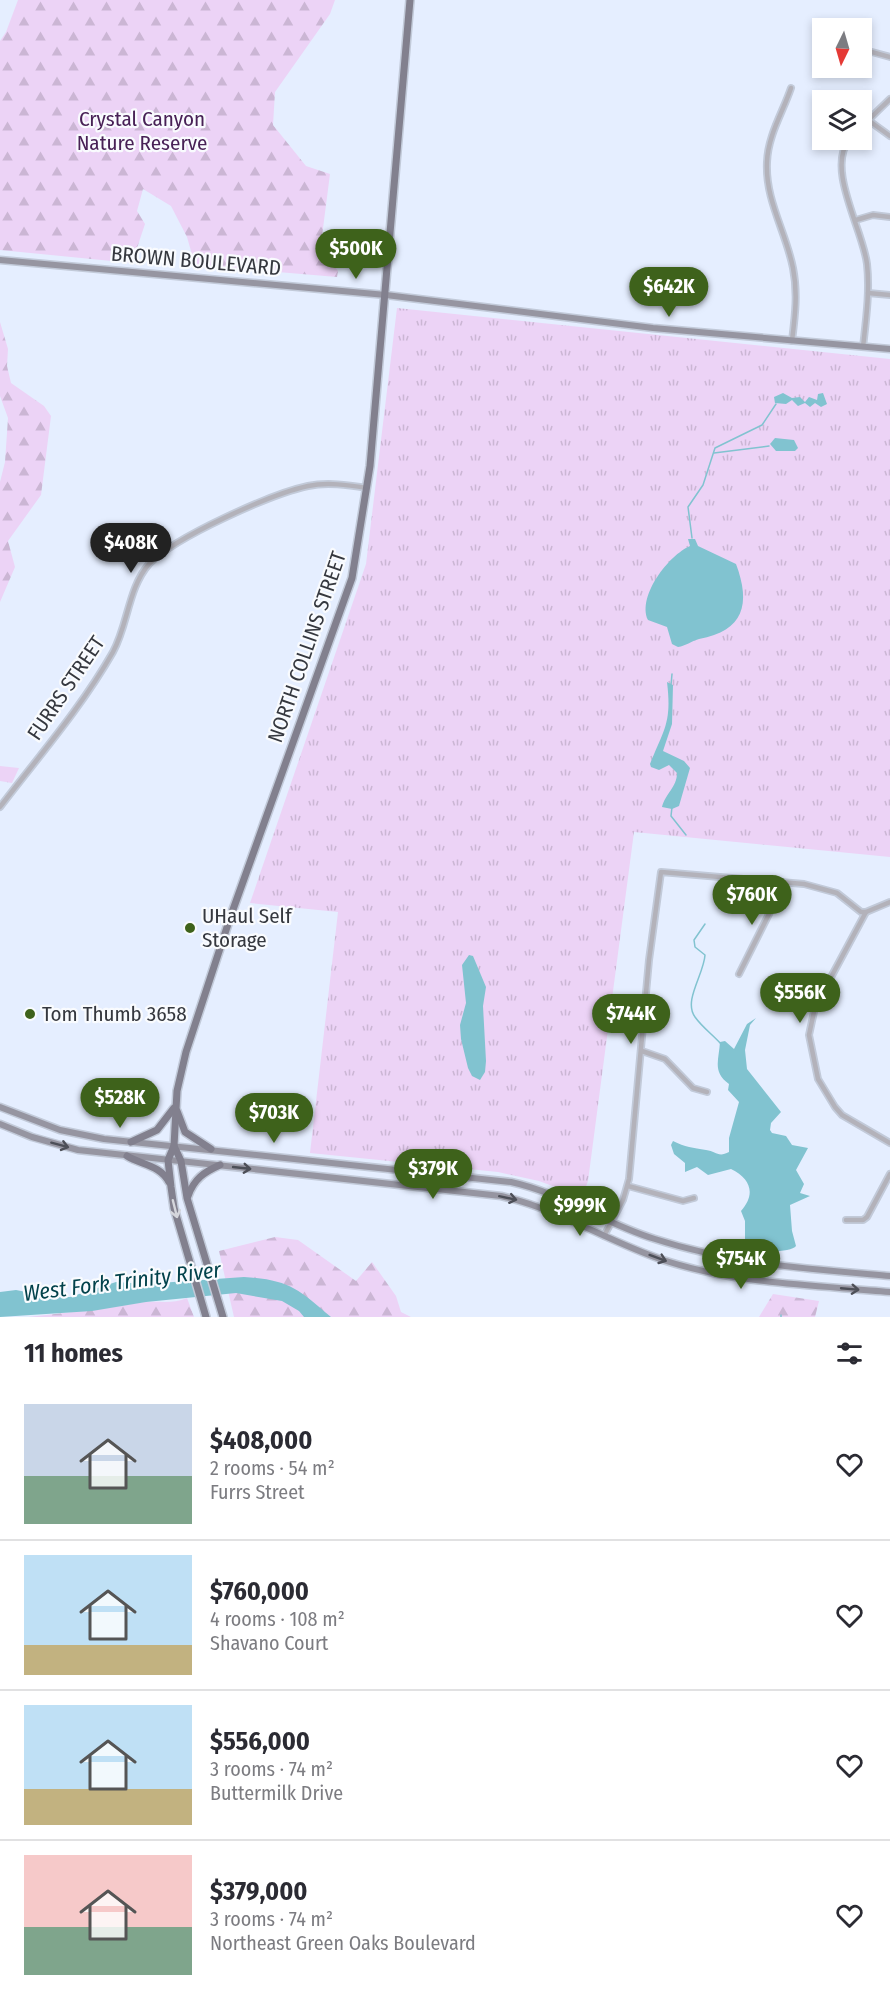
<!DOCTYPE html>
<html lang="en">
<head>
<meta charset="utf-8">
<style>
	:root { --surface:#fff; --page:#f7f7f7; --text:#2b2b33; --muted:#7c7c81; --line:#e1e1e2; --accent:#3e621b }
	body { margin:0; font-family:"Fira Sans Condensed",sans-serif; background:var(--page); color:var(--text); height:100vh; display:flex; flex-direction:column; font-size:22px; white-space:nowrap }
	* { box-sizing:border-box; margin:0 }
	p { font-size:20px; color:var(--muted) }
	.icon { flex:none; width:33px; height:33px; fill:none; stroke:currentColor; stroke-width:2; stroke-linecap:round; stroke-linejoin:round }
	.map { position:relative; height:1317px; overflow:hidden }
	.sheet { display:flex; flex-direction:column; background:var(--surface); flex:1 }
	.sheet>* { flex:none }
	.needle { width:39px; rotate:185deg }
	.tools { position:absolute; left:812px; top:18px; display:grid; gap:12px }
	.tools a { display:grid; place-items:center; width:60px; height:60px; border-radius:0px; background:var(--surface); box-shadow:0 3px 9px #0003; font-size:30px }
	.price { position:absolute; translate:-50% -51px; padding:0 14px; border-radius:21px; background:var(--accent); color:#fff; font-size:20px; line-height:39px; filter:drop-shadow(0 2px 3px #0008) }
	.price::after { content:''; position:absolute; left:50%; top:36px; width:18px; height:14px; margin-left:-9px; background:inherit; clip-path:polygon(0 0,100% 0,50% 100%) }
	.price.current { background:#222; color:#fff }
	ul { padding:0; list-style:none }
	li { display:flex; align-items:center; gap:18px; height:150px; padding:0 24px }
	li+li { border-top:2px solid var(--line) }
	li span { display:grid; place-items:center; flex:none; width:168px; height:120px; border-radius:0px; color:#555 }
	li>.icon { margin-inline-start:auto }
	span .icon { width:72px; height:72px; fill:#fffc; stroke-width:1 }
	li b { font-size:26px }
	h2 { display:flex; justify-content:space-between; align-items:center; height:72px; padding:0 24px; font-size:26px }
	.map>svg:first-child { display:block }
	.grass { fill:url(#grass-tufts) }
	.forest { fill:url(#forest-firs) }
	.water { fill:#81c3d0 }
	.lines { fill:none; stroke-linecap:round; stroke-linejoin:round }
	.stream { stroke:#81c3d0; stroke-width:1.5 }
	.street-casing { stroke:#c2cad9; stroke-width:8 }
	.secondary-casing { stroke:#c2cad9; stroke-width:9 }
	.primary-casing { stroke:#c2cad9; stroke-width:10 }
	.street { stroke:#b3b2ba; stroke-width:4.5 }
	.secondary { stroke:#9695a1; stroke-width:6 }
	.primary { stroke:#82808e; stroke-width:7 }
	.oneway { stroke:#4d4f58 }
	.oneway2 { stroke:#d5d6dc }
	.poi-dot { fill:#3e621b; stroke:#f9fbfe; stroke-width:2 }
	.labels { text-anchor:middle; stroke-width:4.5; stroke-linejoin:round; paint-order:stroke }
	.park-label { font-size:21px; fill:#482156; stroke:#f9fbfe }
	.street-label { font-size:21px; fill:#35383f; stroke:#f9fbfe }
	.poi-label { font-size:21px; fill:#35383f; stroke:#f9fbfe; text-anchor:start }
	.water-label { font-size:22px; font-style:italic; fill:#02424b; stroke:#f9fbfe }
</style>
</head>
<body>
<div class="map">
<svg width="890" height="1317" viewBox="0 0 890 1317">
	<defs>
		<pattern id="grass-tufts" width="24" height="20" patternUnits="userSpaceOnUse" patternTransform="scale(1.5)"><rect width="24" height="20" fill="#ecd3f6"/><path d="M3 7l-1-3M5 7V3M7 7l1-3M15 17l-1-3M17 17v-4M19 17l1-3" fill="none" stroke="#cbb6d4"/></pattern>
		<pattern id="forest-firs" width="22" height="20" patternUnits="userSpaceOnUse" patternTransform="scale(1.5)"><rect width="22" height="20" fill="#ecd3f6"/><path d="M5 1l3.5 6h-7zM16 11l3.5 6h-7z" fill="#cbb6d4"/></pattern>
	</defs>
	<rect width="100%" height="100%" fill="#e5eeff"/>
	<!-- grass -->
	<path class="grass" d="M397 308 890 359V857L634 832 588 1181 582 1197 539 1181 498 1172 310 1153 338 912 250 903 366 564Z"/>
	<!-- forest -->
	<g class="forest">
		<path d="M18 0H335L330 14 275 92 273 125 306 166 330 174 322 236 325 254 338 271 337 277 195 265 187 237 171 206 143 189 137 211 145 224 132 263 0 250V41L6 32Z"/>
		<path d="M0 322 8 349 7 366 11 383 44 406 51 416 41 495 8 541 15 567 0 602V482L5 462 8 418 0 396Z"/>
		<path d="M0 766 19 768 12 783 0 781Z"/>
		<path d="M275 1237 298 1240 356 1281 372 1262 396 1296 401 1312 411 1317H234L219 1251Z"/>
		<path d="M773 1294 819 1301 815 1317H759Z"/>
		<path d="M187 1298 194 1317H28C67 1313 106 1308 145 1302 160 1301 174 1304 187 1298Z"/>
	</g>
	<!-- water -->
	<g class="water">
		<path d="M783 393 792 398 800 397 805 402 809 397 817 400 818 394 823 393 827 404 821 407 815 403 810 407 805 403 798 406 792 400 786 404 775 403 774 397Z"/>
		<path d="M775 438 794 440 798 448 795 451H776L770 444Z"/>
		<path d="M688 539H695L698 546 736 564C751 604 744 631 699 639 691 641 686 646 678 647L672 644 667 627 648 620C637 596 669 555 690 546Z"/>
		<path d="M667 682 673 685 672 724 663 751 684 761 690 768 679 806 672 809 662 807C665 794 677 787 677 773L669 765 659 770 651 767 650 764C664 729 672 723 667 682Z"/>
		<path d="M469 955 473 956 486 987 483 1006 486 1061 485 1072 480 1080 472 1076 468 1068 461 1039 460 1025 466 1003 462 965Z"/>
		<path d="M756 1018 750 1025 745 1050 747 1069 781 1112 771 1123 770 1130 772 1133 786 1136 792 1145 808 1148 796 1170 804 1184 800 1193 810 1196 790 1205 792 1231 796 1246C791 1253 753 1253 745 1246V1221L741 1211C756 1194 751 1179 731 1169L708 1175 697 1167 685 1172V1163L674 1154 671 1145 673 1141C685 1147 693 1148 706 1150 716 1151 718 1158 729 1152V1138L739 1102 728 1090 729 1084C712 1072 719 1060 720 1042L725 1041 734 1049 747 1024Z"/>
		<path d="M244 1277C289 1280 297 1288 331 1317H304L299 1311 282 1301 236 1293 146 1302 92 1311 0 1317V1292L16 1290 52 1297H70L116 1282 145 1284Z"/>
	</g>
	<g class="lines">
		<!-- stream -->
		<g class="stream">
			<path d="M714 453 769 446"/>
			<path d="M692 538 688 507 703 485 715 448 762 425 776 404"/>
			<path d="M671 685 672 674"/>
			<path d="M672 807 671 816 686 835"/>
			<path d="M705 924 694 940 695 947 705 955C704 974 683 1001 695 1017 702 1027 713 1035 721 1044"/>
			<path d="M781 1317V1315"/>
		</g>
		<!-- street casing -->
		<g class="street-casing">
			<g id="street">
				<path d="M861 49 890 57"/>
				<path d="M791 88C783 112 768 135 767 162 765 200 786 232 793 268 798 293 795 316 792 341"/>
				<path d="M868 120 890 136"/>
				<path d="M861 127 890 99"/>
				<path d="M849 140C826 169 863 230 867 264 870 291 866 320 863 347"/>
				<path d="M856 220 873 215 890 217"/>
				<path d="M868 293 890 295"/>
				<path d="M0 807C39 756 81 708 113 652 128 625 128 588 149 564 175 537 271 494 308 486 327 482 348 485 367 488"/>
				<path d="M890 902 866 912 815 1007 809 1035 818 1079 835 1107 842 1115 890 1143"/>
				<path d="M739 974 773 906 778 882"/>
				<path d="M642 1051 665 1059 693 1088 707 1092"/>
				<path d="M628 1186 683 1201 694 1198"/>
				<path d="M846 1220H863L867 1217 890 1174"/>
				<path d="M604 1236 623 1200 629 1179 649 960 661 872 804 884 837 893 861 912H866"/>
			</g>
		</g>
		<!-- secondary casing -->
		<g class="secondary-casing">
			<g id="secondary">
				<path d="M0 260 386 295 653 328 890 349"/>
				<path d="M0 1107 60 1130 104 1139 511 1182C562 1193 605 1224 655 1239 732 1264 810 1269 890 1276"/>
				<path d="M0 1124 32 1137 78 1150 501 1196C558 1209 607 1241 663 1260 736 1284 814 1285 890 1292"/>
			</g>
		</g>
		<!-- primary casing -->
		<g class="primary-casing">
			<g id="primary">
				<path d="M177 1111 185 1132 211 1149"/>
				<path d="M131 1142 157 1130 174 1108"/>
				<path d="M174 1146 181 1161 187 1198 223 1317"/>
				<path d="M127 1156C142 1165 160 1165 169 1182"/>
				<path d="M188 1196C194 1179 204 1172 220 1165"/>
				<path d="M206 1317 174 1208 171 1187 168 1160 174 1146 177 1091 186 1052 230 918 352 578 370 466 410 0"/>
			</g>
		</g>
		<!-- street -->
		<use href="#street" class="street"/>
		<!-- secondary -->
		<use href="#secondary" class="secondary"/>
		<!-- primary -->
		<use href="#primary" class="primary"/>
	</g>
	<!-- one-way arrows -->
	<defs><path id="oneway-shaft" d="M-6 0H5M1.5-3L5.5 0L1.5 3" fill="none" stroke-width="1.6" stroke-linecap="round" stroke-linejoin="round" transform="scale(1.5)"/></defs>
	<g class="oneway">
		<use href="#oneway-shaft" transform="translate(60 1145) rotate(15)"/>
		<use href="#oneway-shaft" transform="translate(242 1168) rotate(6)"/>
		<use href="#oneway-shaft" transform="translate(508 1198) rotate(12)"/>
		<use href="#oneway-shaft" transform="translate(658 1258) rotate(20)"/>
		<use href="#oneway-shaft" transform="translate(850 1289) rotate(5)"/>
	</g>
	<use class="oneway2" href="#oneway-shaft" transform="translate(175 1209) rotate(76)"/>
	<!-- markers -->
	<g class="poi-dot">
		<circle cx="190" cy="928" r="6"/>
		<circle cx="30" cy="1014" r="6"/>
	</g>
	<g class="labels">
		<!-- park labels -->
		<g class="park-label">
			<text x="142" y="126">Crystal Canyon<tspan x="142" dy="24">Nature Reserve</tspan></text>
		</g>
		<!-- street labels -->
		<g class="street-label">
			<text transform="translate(196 261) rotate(5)" y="7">BROWN BOULEVARD</text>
			<text transform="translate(307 647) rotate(-71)" y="7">NORTH COLLINS STREET</text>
			<text transform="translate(66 688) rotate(-56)" y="7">FURRS STREET</text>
		</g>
		<!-- poi labels -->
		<g class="poi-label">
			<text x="202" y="923">UHaul Self<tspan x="202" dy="24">Storage</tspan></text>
			<text x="42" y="1021">Tom Thumb 3658</text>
		</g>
		<!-- water labels -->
		<g class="water-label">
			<text transform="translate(122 1281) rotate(-7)" y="8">West Fork Trinity River</text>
		</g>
	</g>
</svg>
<div class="tools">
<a><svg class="needle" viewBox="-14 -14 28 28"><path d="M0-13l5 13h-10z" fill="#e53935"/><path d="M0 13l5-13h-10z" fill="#7c7c81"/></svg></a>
<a><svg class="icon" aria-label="layers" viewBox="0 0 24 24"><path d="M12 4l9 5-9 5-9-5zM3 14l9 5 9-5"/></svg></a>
</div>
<b class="price" style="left:356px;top:280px">$500K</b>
<b class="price" style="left:669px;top:318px">$642K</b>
<b class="price current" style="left:131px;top:574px">$408K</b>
<b class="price" style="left:752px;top:926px">$760K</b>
<b class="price" style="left:800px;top:1024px">$556K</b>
<b class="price" style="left:631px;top:1045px">$744K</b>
<b class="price" style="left:120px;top:1129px">$528K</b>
<b class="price" style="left:274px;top:1144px">$703K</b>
<b class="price" style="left:433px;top:1200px">$379K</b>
<b class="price" style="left:580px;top:1237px">$999K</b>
<b class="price" style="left:741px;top:1290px">$754K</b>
</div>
<section class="sheet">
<h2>11 homes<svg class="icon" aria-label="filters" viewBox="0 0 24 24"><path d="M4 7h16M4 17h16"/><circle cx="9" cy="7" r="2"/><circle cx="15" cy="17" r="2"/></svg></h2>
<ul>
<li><span style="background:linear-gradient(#c9d6e8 60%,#7fa58c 0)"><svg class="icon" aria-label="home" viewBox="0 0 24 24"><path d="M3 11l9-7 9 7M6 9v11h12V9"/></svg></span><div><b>$408,000</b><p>2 rooms · 54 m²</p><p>Furrs Street</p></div><svg class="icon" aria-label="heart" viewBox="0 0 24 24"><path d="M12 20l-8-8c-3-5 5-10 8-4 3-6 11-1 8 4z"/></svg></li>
<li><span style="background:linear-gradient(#bfe0f5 75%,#c2b280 0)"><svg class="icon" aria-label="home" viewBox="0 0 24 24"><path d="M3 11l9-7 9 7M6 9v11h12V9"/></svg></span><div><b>$760,000</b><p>4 rooms · 108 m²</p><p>Shavano Court</p></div><svg class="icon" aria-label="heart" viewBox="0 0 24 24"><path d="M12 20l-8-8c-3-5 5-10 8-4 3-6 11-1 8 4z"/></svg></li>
<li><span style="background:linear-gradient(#bfe0f5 70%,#c2b280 0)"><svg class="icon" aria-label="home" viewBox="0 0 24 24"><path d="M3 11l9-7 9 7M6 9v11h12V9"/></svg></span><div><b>$556,000</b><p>3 rooms · 74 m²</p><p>Buttermilk Drive</p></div><svg class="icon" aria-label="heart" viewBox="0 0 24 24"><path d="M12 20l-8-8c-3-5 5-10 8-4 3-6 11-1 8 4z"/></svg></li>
<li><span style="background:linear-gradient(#f6c9c9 60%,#7fa58c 0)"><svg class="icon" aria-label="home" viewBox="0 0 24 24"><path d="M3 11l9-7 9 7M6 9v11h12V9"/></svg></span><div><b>$379,000</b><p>3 rooms · 74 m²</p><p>Northeast Green Oaks Boulevard</p></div><svg class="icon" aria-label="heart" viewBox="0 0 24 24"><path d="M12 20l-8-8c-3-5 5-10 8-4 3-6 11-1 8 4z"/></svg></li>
</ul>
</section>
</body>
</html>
